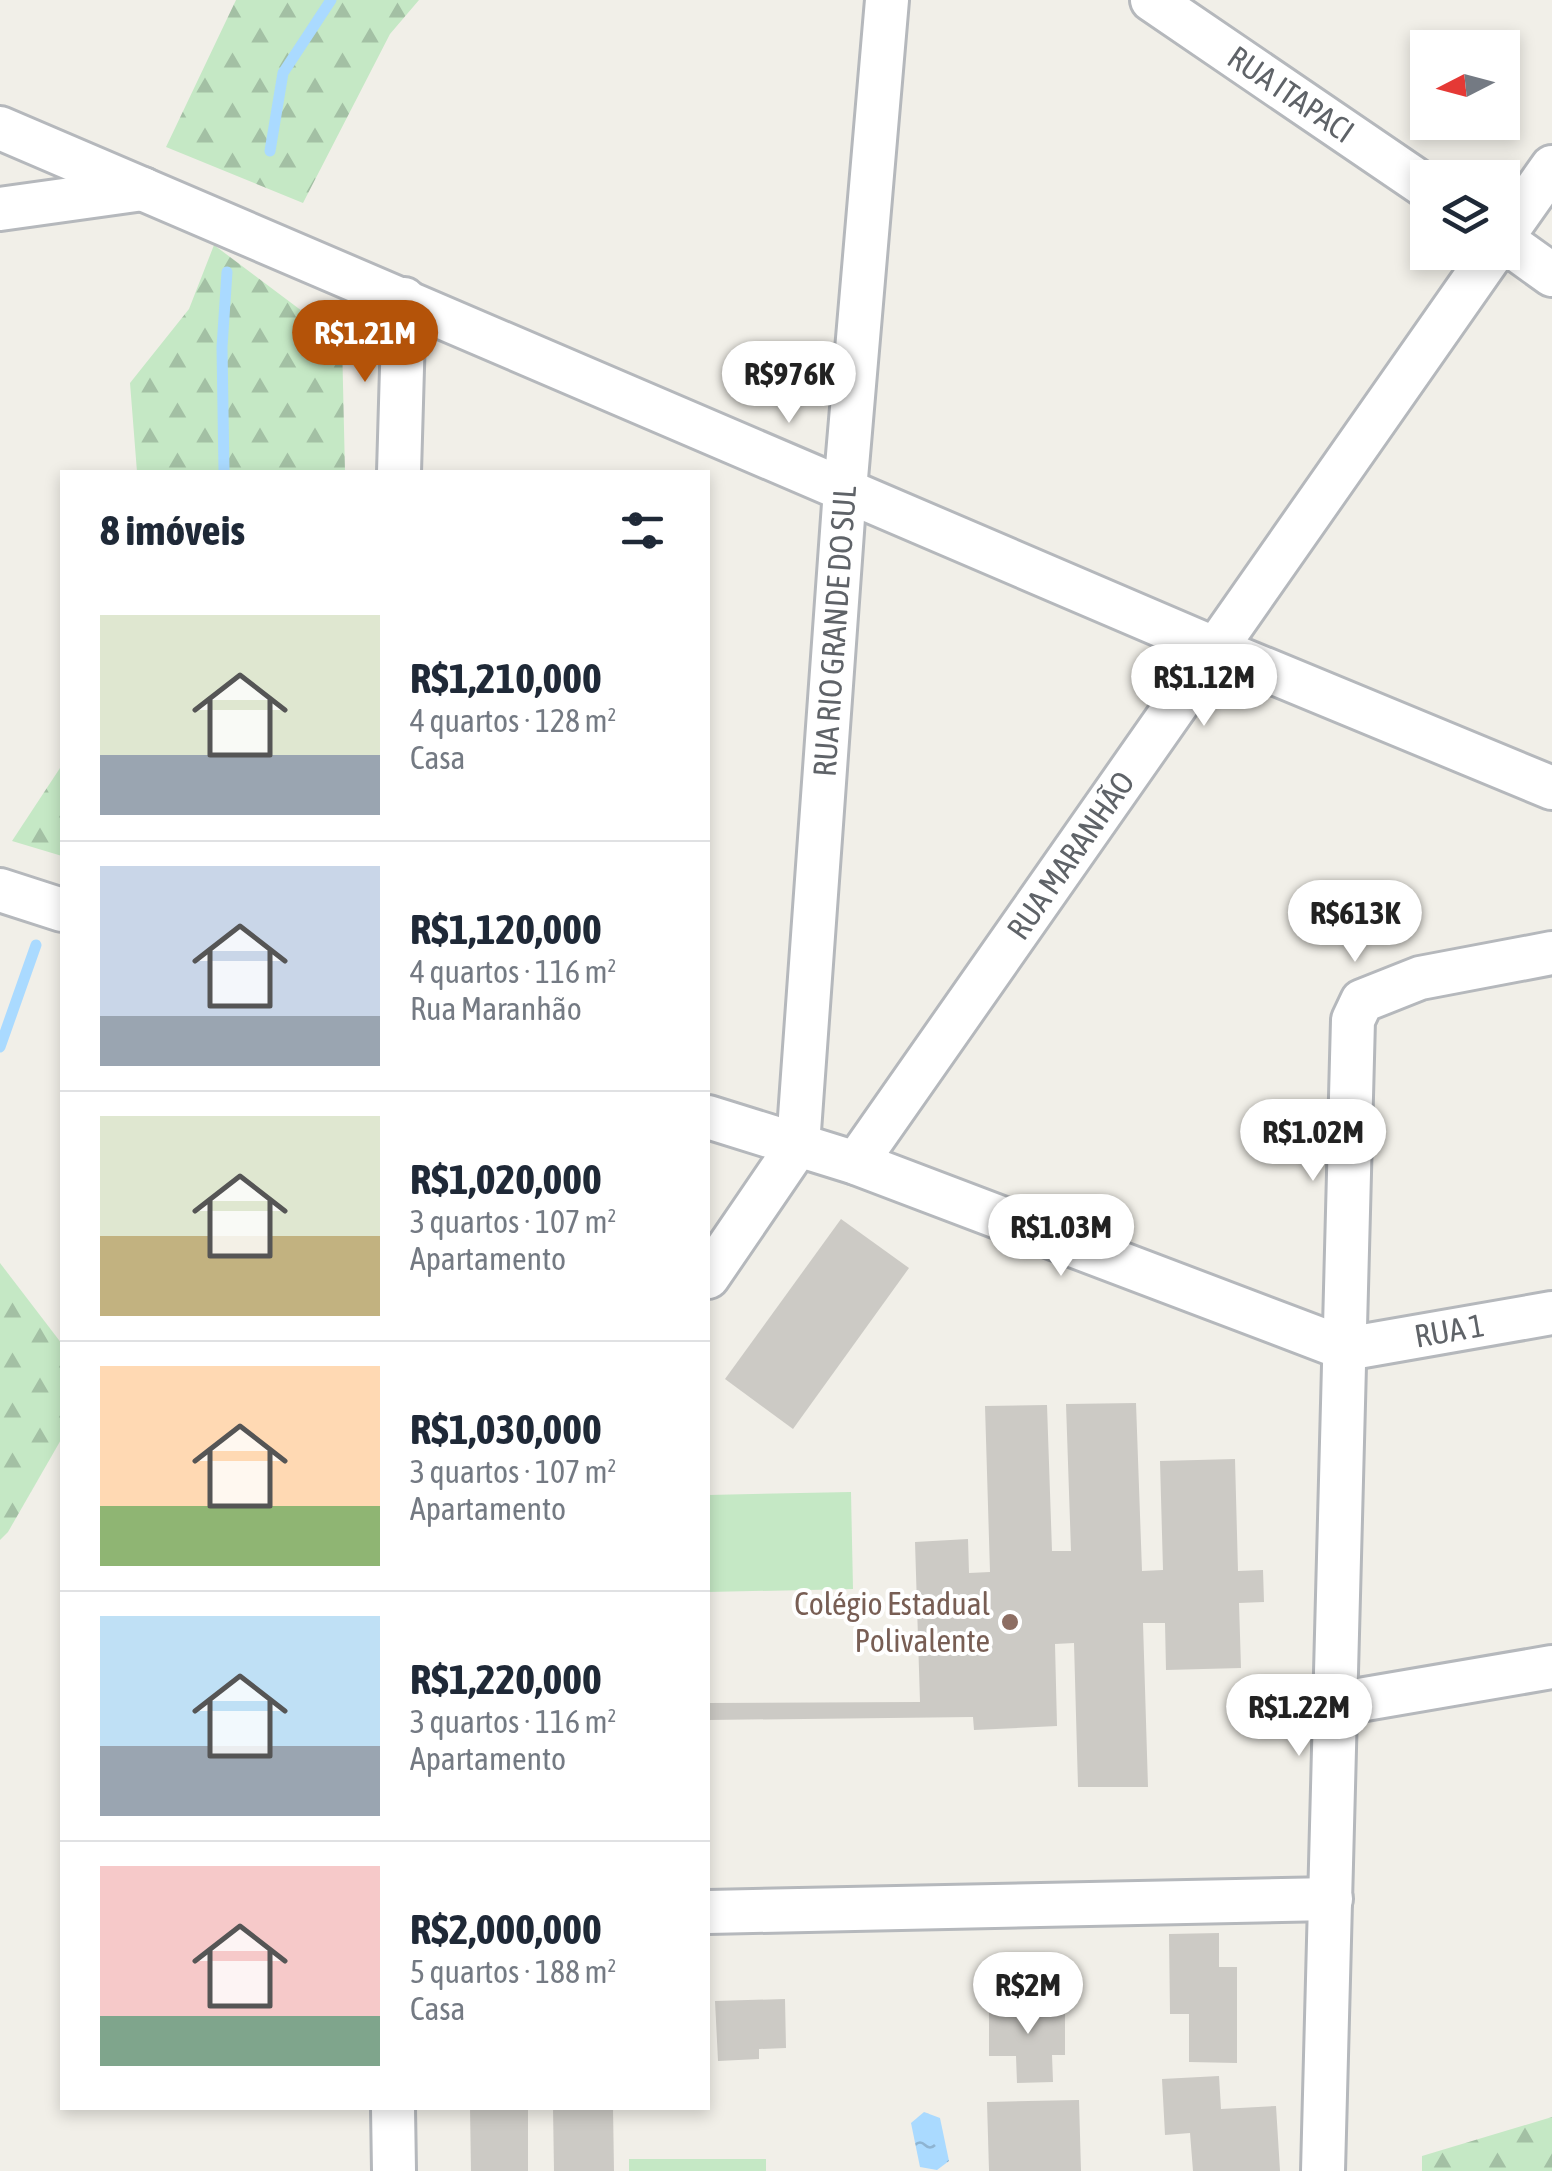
<!DOCTYPE html>
<html lang="pt">
<head>
<meta charset="utf-8">
<style>
	:root { --surface:#fff; --page:#f2f2f3; --text:#1f2937; --muted:#747a83; --line:#e0e1e3; --accent:#b45309 }
	body { margin:0; font-family:"Asap Condensed",sans-serif; background:var(--page); color:var(--text); height:100vh; display:flex; flex-direction:column; font-size:38px; white-space:nowrap }
	* { box-sizing:border-box; margin:0 }
	p { font-size:32px; color:var(--muted) }
	.icon { flex:none; width:55px; height:55px; fill:none; stroke:currentColor; stroke-width:2; stroke-linecap:round; stroke-linejoin:round }
	.map { position:relative; flex:1; overflow:hidden }
	.drawer { position:absolute; left:60px; top:470px; width:650px; height:1640px; display:flex; flex-direction:column; background:var(--surface); border-radius:0px; box-shadow:0 5px 15px #0003 }
	.drawer>* { flex:none }
	.needle { width:65px; rotate:264deg }
	.controls { position:absolute; left:1410px; top:30px; display:grid; gap:20px }
	.controls a { display:grid; place-items:center; width:110px; height:110px; border-radius:0px; background:var(--surface); box-shadow:0 5px 15px #0003; font-size:50px }
	.price { position:absolute; translate:-50% -85px; padding:0 22px; border-radius:35px; background:#fff; color:#222; font-size:32px; line-height:65px; filter:drop-shadow(0 2px 5px #0008) }
	.price::after { content:''; position:absolute; left:50%; top:60px; width:30px; height:22px; margin-left:-15px; background:inherit; clip-path:polygon(0 0,100% 0,50% 100%) }
	.price.current { background:var(--accent); color:#fff }
	ul { padding:0; list-style:none }
	li { display:flex; align-items:center; gap:30px; height:250px; padding:0 40px }
	li+li { border-top:2px solid var(--line) }
	li span { display:grid; place-items:center; flex:none; width:280px; height:200px; border-radius:0px; color:#555 }
	li>.icon { margin-inline-start:auto }
	span .icon { width:120px; height:120px; fill:#fffc; stroke-width:1 }
	li b { font-size:42px }
	h2 { display:flex; justify-content:space-between; align-items:center; height:120px; padding:0 40px; font-size:42px }
	.map>svg:first-child { display:block }
	.grass { fill:#c5e8c5 }
	.forest { fill:url(#forest-firs) }
	.water { fill:url(#water-ripples) }
	.lines { fill:none; stroke-linecap:round; stroke-linejoin:round }
	.stream { stroke:#aadaff; stroke-width:11 }
	.building { fill:#cccac5 }
	.minor-casing { stroke:#b5b8bc; stroke-width:48 }
	.minor { stroke:#fff; stroke-width:42 }
	.education-dot { fill:#8d6e63; stroke:#fff; stroke-width:4 }
	.labels { text-anchor:middle; stroke-width:8; stroke-linejoin:round; paint-order:stroke }
	.street-label { font-size:32px; fill:#5f6368; stroke:#fff }
	.education-label { font-size:32px; fill:#785e54; stroke:#fff; text-anchor:end }
</style>
</head>
<body>
<div class="map">
<svg width="1552" height="2171" viewBox="0 0 1552 2171">
	<defs>
		<pattern id="forest-firs" width="22" height="20" patternUnits="userSpaceOnUse" patternTransform="scale(2.5)"><rect width="22" height="20" fill="#c5e8c5"/><path d="M5 1l3.5 6h-7zM16 11l3.5 6h-7z" fill="#a3c0a4"/></pattern>
		<pattern id="water-ripples" width="26" height="14" patternUnits="userSpaceOnUse" patternTransform="scale(2.5)"><rect width="26" height="14" fill="#aadaff"/><path d="M2 4q2-2 4 0t4 0M15 11q2-2 4 0t4 0" fill="none" stroke="#8eb4d2"/></pattern>
	</defs>
	<rect width="100%" height="100%" fill="#f1efe8"/>
	<!-- grass -->
	<g class="grass">
		<path d="M851 1492 853 1589 708 1592V1495Z"/>
		<rect x="629" y="2159" width="137" height="12"/>
	</g>
	<!-- forest -->
	<g class="forest">
		<path d="M236 0H419L390 34 303 203 166 147Z"/>
		<path d="M214 245 342 341 345 472H137L130 383 189 309Z"/>
		<path d="M62 765V856L12 841Z"/>
		<path d="M0 1263 62 1344V1438L8 1532 0 1540Z"/>
		<path d="M1552 2117V2171H1422V2156Z"/>
	</g>
	<!-- water -->
	<path class="water" d="M924 2112 940 2118 949 2161 937 2170 920 2167 911 2123Z"/>
	<g class="lines">
		<!-- stream -->
		<g class="stream">
			<path d="M270 151 283 73 331 0"/>
			<path d="M224 472 222 347 227 272"/>
			<path d="M0 1047 36 945"/>
		</g>
	</g>
	<!-- building -->
	<g class="building">
		<path d="M841 1219 909 1268 793 1429 725 1379Z"/>
		<path d="M1136 1403 1142 1571 1163 1570 1160 1461 1235 1459 1238 1571 1263 1570 1264 1602 1239 1603 1241 1668 1166 1670 1165 1623H1143L1148 1787H1078L1074 1643 1055 1644 1057 1726 974 1730 973 1717 708 1720V1703L920 1702 915 1542 968 1539 969 1573 990 1572 985 1406 1047 1405 1052 1551H1071L1066 1404Z"/>
		<path d="M1219 1933V1967H1237V2063L1189 2062V2014H1170L1169 1934Z"/>
		<path d="M785 1999 786 2048 759 2049V2059L718 2061 715 2001Z"/>
		<path d="M989 2003H1065V2055H1052L1053 2082 1017 2083 1016 2056H989Z"/>
		<path d="M1219 2076 1221 2109 1276 2106 1280 2171H1193L1190 2133 1165 2135 1162 2079Z"/>
		<path d="M1079 2100 1081 2171H989L987 2102Z"/>
		<path d="M470 2108H528V2171H471Z"/>
		<path d="M553 2108H613L614 2171H554Z"/>
	</g>
	<g class="lines">
		<!-- minor casing -->
		<g class="minor-casing">
			<g id="minor">
				<path id="s1" d="M1152 0 1428 188"/>
				<path d="M0 128 1216 649 1552 788"/>
				<path d="M0 209 143 189"/>
				<path d="M1502 238 1552 167"/>
				<path d="M1502 239 1552 275"/>
				<path d="M399 472 404 299"/>
				<path d="M0 890 62 910"/>
				<path d="M708 1117 856 1163 1346 1349"/>
				<path id="s2" d="M798 1145 845 490 887 0"/>
				<path id="s3" d="M856 1163 1493 252"/>
				<path d="M708 1277 798 1145"/>
				<path id="s4" d="M1346 1349 1552 1313"/>
				<path d="M1336 1704 1552 1667"/>
				<path d="M708 1912 1331 1899"/>
				<path d="M393 2108 394 2171"/>
				<path d="M1323 2171 1353 1020 1362 1001 1420 978 1552 953"/>
			</g>
		</g>
		<!-- minor -->
		<use href="#minor" class="minor"/>
	</g>
	<!-- markers -->
	<circle class="education-dot" cx="1010" cy="1622" r="10"/>
	<g class="labels">
		<!-- street labels -->
		<g class="street-label">
			<text dy="11" stroke="none"><textPath href="#s1" startOffset="168">RUA ITAPACI</textPath></text>
			<text dy="11" stroke="none"><textPath href="#s2" startOffset="515">RUA RIO GRANDE DO SUL</textPath></text>
			<text dy="11" stroke="none"><textPath href="#s3" startOffset="375">RUA MARANHÃO</textPath></text>
			<text dy="11" stroke="none"><textPath href="#s4" startOffset="105">RUA 1</textPath></text>
		</g>
		<!-- education labels -->
		<g class="education-label">
			<text x="990" y="1615">Colégio Estadual<tspan x="990" dy="37">Polivalente</tspan></text>
		</g>
	</g>
</svg>
<div class="controls">
<a><svg class="needle" viewBox="-14 -14 28 28"><path d="M0-13l5 13h-10z" fill="#e53935"/><path d="M0 13l5-13h-10z" fill="#747a83"/></svg></a>
<a><svg class="icon" aria-label="layers" viewBox="0 0 24 24"><path d="M12 4l9 5-9 5-9-5zM3 14l9 5 9-5"/></svg></a>
</div>
<b class="price current" style="left:365px;top:385px">R$1.21M</b>
<b class="price" style="left:789px;top:426px">R$976K</b>
<b class="price" style="left:1204px;top:729px">R$1.12M</b>
<b class="price" style="left:1355px;top:965px">R$613K</b>
<b class="price" style="left:1313px;top:1184px">R$1.02M</b>
<b class="price" style="left:1061px;top:1279px">R$1.03M</b>
<b class="price" style="left:1299px;top:1759px">R$1.22M</b>
<b class="price" style="left:1028px;top:2037px">R$2M</b>
<section class="drawer">
<h2>8 imóveis<svg class="icon" aria-label="filters" viewBox="0 0 24 24"><path d="M4 7h16M4 17h16"/><circle cx="9" cy="7" r="2"/><circle cx="15" cy="17" r="2"/></svg></h2>
<ul>
<li><span style="background:linear-gradient(#dfe7d0 70%,#9aa5b1 0)"><svg class="icon" aria-label="home" viewBox="0 0 24 24"><path d="M3 11l9-7 9 7M6 9v11h12V9"/></svg></span><div><b>R$1,210,000</b><p>4 quartos · 128 m²</p><p>Casa</p></div></li>
<li><span style="background:linear-gradient(#c9d6e8 75%,#9aa5b1 0)"><svg class="icon" aria-label="home" viewBox="0 0 24 24"><path d="M3 11l9-7 9 7M6 9v11h12V9"/></svg></span><div><b>R$1,120,000</b><p>4 quartos · 116 m²</p><p>Rua Maranhão</p></div></li>
<li><span style="background:linear-gradient(#dfe7d0 60%,#c2b280 0)"><svg class="icon" aria-label="home" viewBox="0 0 24 24"><path d="M3 11l9-7 9 7M6 9v11h12V9"/></svg></span><div><b>R$1,020,000</b><p>3 quartos · 107 m²</p><p>Apartamento</p></div></li>
<li><span style="background:linear-gradient(#ffd9b3 70%,#8fb573 0)"><svg class="icon" aria-label="home" viewBox="0 0 24 24"><path d="M3 11l9-7 9 7M6 9v11h12V9"/></svg></span><div><b>R$1,030,000</b><p>3 quartos · 107 m²</p><p>Apartamento</p></div></li>
<li><span style="background:linear-gradient(#bfe0f5 65%,#9aa5b1 0)"><svg class="icon" aria-label="home" viewBox="0 0 24 24"><path d="M3 11l9-7 9 7M6 9v11h12V9"/></svg></span><div><b>R$1,220,000</b><p>3 quartos · 116 m²</p><p>Apartamento</p></div></li>
<li><span style="background:linear-gradient(#f6c9c9 75%,#7fa58c 0)"><svg class="icon" aria-label="home" viewBox="0 0 24 24"><path d="M3 11l9-7 9 7M6 9v11h12V9"/></svg></span><div><b>R$2,000,000</b><p>5 quartos · 188 m²</p><p>Casa</p></div></li>
</ul>
</section>
</div>
</body>
</html>
